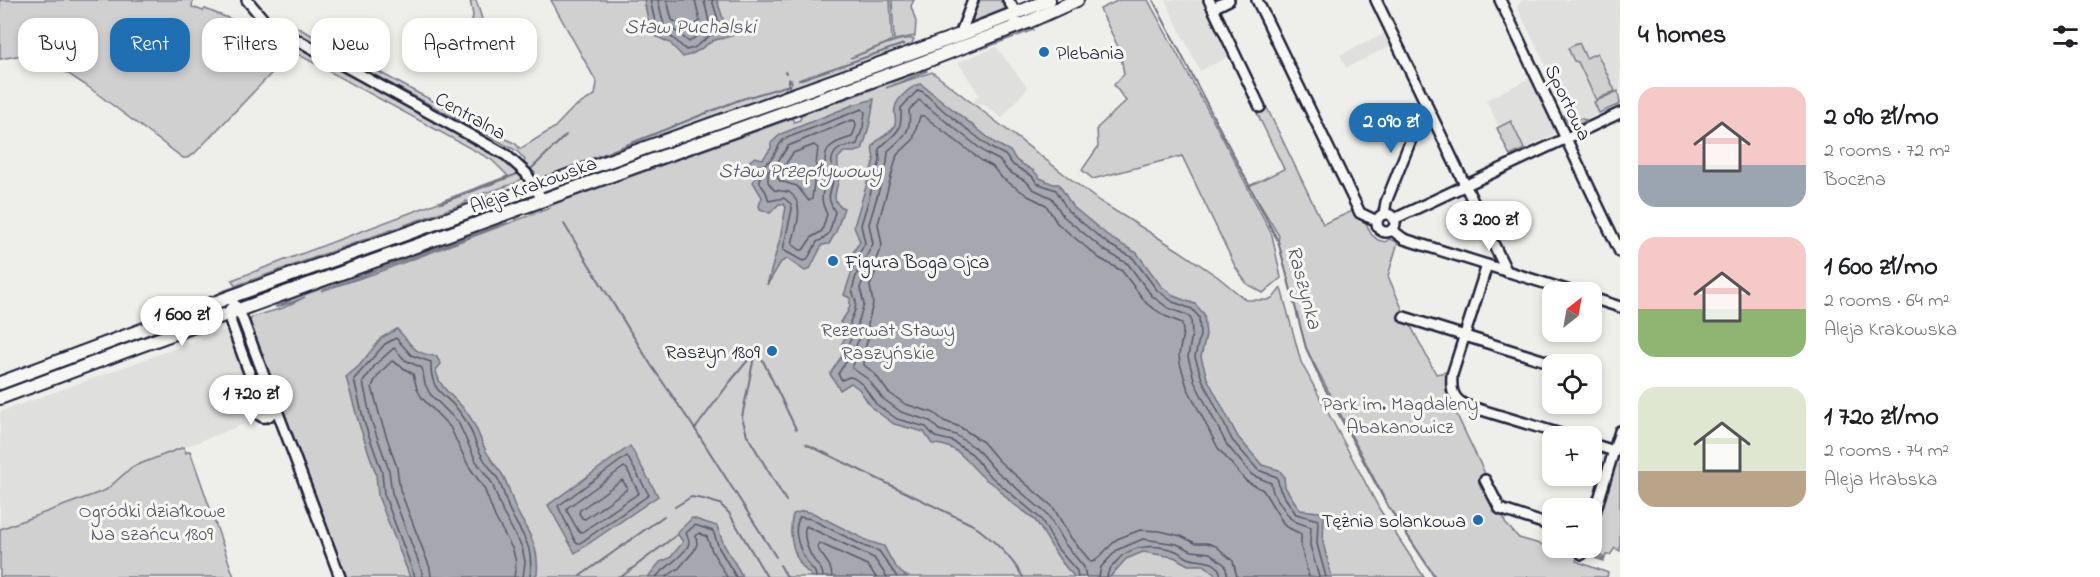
<!DOCTYPE html>
<html lang="en">
<head>
<meta charset="utf-8">
<style>
	:root { --surface:#fff; --page:#f6f6f6; --text:#202124; --muted:#757577; --accent:#1f6fb2 }
	body { margin:0; font-family:"Indie Flower",sans-serif; background:var(--page); color:var(--text); height:100vh; display:flex; flex-direction:column; font-size:22px; white-space:nowrap }
	* { box-sizing:border-box; margin:0 }
	p { font-size:20px; color:var(--muted) }
	.icon { flex:none; width:33px; height:33px; fill:none; stroke:currentColor; stroke-width:2; stroke-linecap:round; stroke-linejoin:round }
	.map { position:relative; flex:1; overflow:hidden }
	.panel { display:flex; flex-direction:column; background:var(--surface); width:480px }
	.panel>* { flex:none }
	.hud { position:absolute; left:18px; top:18px; width:570px; height:54px; display:flex; gap:12px }
	.needle { width:39px; rotate:31deg }
	.controls { position:absolute; left:1542px; top:282px; display:grid; gap:12px }
	.controls a { display:grid; place-items:center; width:60px; height:60px; border-radius:12px; background:var(--surface); box-shadow:0 3px 9px #0003; font-size:30px }
	.price { position:absolute; translate:-50% -51px; padding:0 14px; border-radius:21px; background:#fff; color:#222; font-size:20px; line-height:39px; filter:drop-shadow(0 2px 3px #0008) }
	.price::after { content:''; position:absolute; left:50%; top:36px; width:18px; height:14px; margin-left:-9px; background:inherit; clip-path:polygon(0 0,100% 0,50% 100%) }
	.price.on { background:var(--accent); color:#fff }
	ul { padding:0; list-style:none }
	li { display:flex; align-items:center; gap:18px; height:150px; padding:0 18px }
	li span { display:grid; place-items:center; flex:none; width:168px; height:120px; border-radius:18px; color:#555 }
	li>.icon { margin-inline-start:auto }
	span .icon { width:72px; height:72px; fill:#fffc; stroke-width:1 }
	li b { font-size:26px }
	h2 { display:flex; justify-content:space-between; align-items:center; height:72px; padding:0 18px; font-size:26px }
	.pill { padding:0 21px; border-radius:18px; background:var(--surface); box-shadow:0 3px 9px #0003; font-size:21px; line-height:54px }
	.pill.on { background:var(--accent); color:#fff }
	main { display:flex; flex:1; min-height:0 }
	.map>svg:first-child { display:block }
	.built { fill:#dfdfde }
	.green { fill:#d0d0d1; stroke:#797986; stroke-width:1.5 }
	.water { fill:#a7a7af; stroke:#727281; stroke-width:1.5 }
	.lines { fill:none; stroke-linecap:round; stroke-linejoin:round }
	.shore { stroke:#575769; stroke-width:1.5 }
	.stream { stroke:#727281; stroke-width:2 }
	.minor-casing { stroke:#22223b; stroke-width:14 }
	.major-casing { stroke:#22223b; stroke-width:16 }
	.minor { stroke:#f6f6f2; stroke-width:9 }
	.major { stroke:#f6f6f2; stroke-width:12 }
	.poi-dot { fill:#1f6fb2; stroke:#f6f6f2; stroke-width:2 }
	.labels { text-anchor:middle; stroke-width:6; stroke-linejoin:round; paint-order:stroke }
	.poi-label { font-size:20px; fill:#22223b; stroke:#f6f6f2; text-anchor:start }
	.street-label { font-size:20px; fill:#22223b; stroke:#f6f6f2 }
	.park-label { font-size:20px; fill:#565668; stroke:#f6f6f2 }
	.water-label { font-size:21px; font-style:italic; fill:#575769; stroke:#f6f6f2 }
</style>
</head>
<body>
<main>
<div class="map">
<svg width="1620" height="577" viewBox="0 0 1620 577">
	<rect width="100%" height="100%" fill="#eeeeeb"/>
	<filter id="ink" filterUnits="userSpaceOnUse"><feTurbulence type="fractalNoise" baseFrequency=".0167" numOctaves="2"/><feDisplacementMap in="SourceGraphic" scale="12" xChannelSelector="R" yChannelSelector="G"/><feConvolveMatrix kernelMatrix="1 2 1 2 8 2 1 2 1" color-interpolation-filters="sRGB"/></filter>
	<g filter="url(#ink)">
		<!-- built -->
		<g class="built">
			<path d="M1165 0H1203L1230 56 1200 71Z"/>
			<path d="M1522 0H1620V90L1595 102 1599 113 1587 120 1563 115 1561 110 1566 107 1517 7Z"/>
			<path d="M1386 33 1392 45 1346 68 1340 55Z"/>
			<path d="M996 47 1028 88 1002 118 983 104 979 105 973 101 979 95 958 62Z"/>
			<path d="M1530 78 1556 133 1524 149 1511 121 1499 127 1486 100Z"/>
			<path d="M223 331H227L250 393 247 399 239 408 245 424 132 467 106 490 0 529V412Z"/>
		</g>
		<!-- green -->
		<g class="green">
			<path d="M0 0H193L192 7 203 11 205 9 256 29H266L344 71 345 70 505 158 524 177 516 183 479 195 478 199 469 202 466 201V203L235 286 232 280 508 176 492 160 294 52 290 54 194 154 187 158H183L87 86 38 54 33 53 0 59Z"/>
			<path d="M470 0H476L493 54 479 53 470 33 473 15Z"/>
			<path d="M551 0H890L892 41 850 58C868 53 897 36 914 39L910 47 793 90 790 86 792 82 791 80 782 94 544 180 533 175 535 173 524 163 525 160 517 151 274 21 277 18H280L414 91 516 144 520 149 554 128 573 108 595 95 597 83Z"/>
			<path d="M892 0H914L911 6 916 22 915 36 894 40Z"/>
			<path d="M978 0H1002L1001 2 1004 4 1007 8 974 21 971 17Z"/>
			<path d="M1119 0H1148L1220 133 1272 235 1281 278 1263 293 1247 284 1236 268 1182 156 1093 179 1082 170 1098 147 1097 128 1126 101 1114 85 1124 74 1120 51 1100 9Z"/>
			<path d="M1032 24 1033 30 982 49V46Z"/>
			<path d="M1004 25 944 49 548 191Z"/>
			<path d="M1579 43 1586 58 1597 53 1615 91 1596 100 1578 62 1574 61 1568 48Z"/>
			<path d="M335 57 343 59 511 151 510 154Z"/>
			<path d="M925 67 927 71 886 88 932 72 1099 201 1178 250 1218 277 1246 300H1268L1274 297 1281 288 1301 362 1380 510 1424 577H343L249 323 252 317 283 308 305 297 279 307H275L295 296 506 220 507 222 504 224 321 291 373 274 550 208V204L791 116 794 122 800 120 802 112Z"/>
			<path d="M1618 91 1620 104 1599 113 1594 102Z"/>
			<path d="M1267 108 1323 224 1355 210 1358 216 1366 223 1371 234 1378 240 1385 242 1389 239 1398 242 1388 276 1404 313 1436 374 1446 372C1446 389 1450 397 1460 410L1456 413 1487 478 1480 486 1482 490H1486L1503 512 1505 523 1519 538 1578 555 1576 561 1608 573 1607 577H1435L1389 507 1306 348 1278 241 1279 236 1249 186 1284 169 1257 113Z"/>
			<path d="M1563 115 1587 120 1571 128Z"/>
			<path d="M1511 121 1524 149 1510 156 1497 128Z"/>
			<path d="M518 201 519 204 246 301 247 299Z"/>
			<path d="M455 209 221 294 220 292Z"/>
			<path d="M242 324 268 392 260 394 235 327Z"/>
			<path d="M1620 446V551L1615 548 1610 555H1606L1604 561 1585 555 1586 553 1603 559V557L1587 551 1588 548H1592V536Z"/>
			<path d="M184 447 186 453 190 451 234 577H0V529L106 490 132 467Z"/>
		</g>
		<!-- water -->
		<g class="water">
			<path d="M644 0H717L724 22 735 34C726 40 720 37 713 41 700 48 699 53 683 57L670 43 651 34Z"/>
			<path d="M921 84 995 143 1010 151 1017 161 1034 171 1040 178 1053 184H1059L1072 206 1112 239 1137 253 1161 286 1176 297 1195 304 1204 314 1206 335 1201 357 1207 378 1238 437 1262 465 1279 470 1284 476 1285 487 1300 510 1319 512 1324 516 1323 543 1332 577H1215L1214 573 1204 565H1188L1174 557 1143 552 1126 559 1110 577H1075C1058 561 1050 543 1038 524 1031 514 1021 510 1012 503 1006 498 1002 492 996 486 992 483 988 482 984 478 967 463 959 444 932 444L924 432 894 424 872 408 859 389 851 383 840 390 830 374 843 354 841 345 847 334 846 328 840 322C847 314 851 309 850 298L844 295 854 265C850 255 854 250 860 242L854 226 874 160C874 155 871 150 873 146 877 138 889 135 894 127 898 120 893 116 895 108 896 99 912 85 921 84Z"/>
			<path d="M874 99C872 116 868 133 862 150L855 152H844L838 158C837 165 839 171 839 178 837 190 829 202 844 208L836 232 829 244 822 245 810 269 805 271 787 259 781 262 767 285 780 239 786 207 783 204H779L770 213 760 209 759 206 762 197 753 182 755 178 746 164 755 157 763 159 771 148V143L781 134 853 105Z"/>
			<path d="M397 329C412 344 412 354 436 356L441 364 436 370C439 390 457 398 468 414 476 425 480 439 486 451 491 460 497 467 502 474 509 485 511 498 516 509 528 533 540 546 537 574L533 577H410L378 496 376 474 359 424 346 377 359 366 381 338Z"/>
			<path d="M630 446 658 496 575 553 548 505Z"/>
			<path d="M803 511 813 513 868 541 884 546C890 558 896 571 908 577H813C794 563 787 536 793 514Z"/>
			<path d="M692 518 717 526 724 545 743 577H648L660 562 670 558 683 542 677 533Z"/>
		</g>
		<g class="lines">
			<!-- shore -->
			<g class="shore">
				<path d="M650 0 657 30 673 38 686 50 694 48 711 35 722 32 712 0"/>
				<path d="M658 0 664 26 677 32 689 42 710 26 704 0"/>
				<path d="M667 0 672 20 689 29 700 21 695 0"/>
				<path d="M862 109 865 112 863 127 857 144C851 147 845 144 839 149 829 156 832 165 833 175 834 194 823 192 835 212 829 229 834 234 817 242L807 260 803 261 783 250 792 209 791 204 784 198 769 201 766 192 760 183V176L756 166C759 165 762 166 765 164 775 160 776 146 784 139Z"/>
				<path d="M852 120 855 121 856 126 852 137C823 145 825 150 825 177 824 194 818 197 827 214L822 231 812 237 803 250H800L792 244C796 227 806 204 789 192L774 190 768 182V172L779 160 788 146Z"/>
				<path d="M814 145 818 148 812 199 809 201 797 186 780 181 777 177 793 153Z"/>
				<path d="M627 456 649 495 580 543H576L558 506Z"/>
				<path d="M624 467 627 469 639 493 582 532H579L567 511V508Z"/>
				<path d="M622 480 627 487 626 490 585 519 582 518 579 513 580 510Z"/>
				<path d="M415 577 384 494 382 472 364 422 354 379 385 344 396 338 411 355 431 362C430 397 448 392 464 418 472 429 475 444 482 456 486 464 493 471 498 479 503 488 505 499 509 509 522 537 534 543 530 577"/>
				<path d="M422 577V571L392 493 389 470 371 420 363 382 376 364 394 348 405 360 422 368 425 384 430 394 458 422 476 461 492 483 503 513 522 547 525 562 523 577"/>
				<path d="M431 577 430 568 400 490 397 468 380 417 372 387C375 378 384 368 392 361L413 374 417 389 422 398 450 427 468 465 484 488 495 517 513 550 516 563 514 577"/>
				<path d="M656 577C663 569 689 552 689 542 689 539 687 536 686 533L695 525 713 531 719 548 736 577"/>
				<path d="M666 577 679 568 694 551 697 544 696 536 699 533 707 537 712 551 727 577"/>
				<path d="M816 577 815 572C803 560 790 533 800 517L811 519 866 547 879 551 897 577"/>
				<path d="M823 577C823 568 818 567 814 560 808 552 802 534 806 526L874 558 887 577"/>
				<path d="M832 577C832 564 823 558 817 547L819 543 867 565 876 577"/>
				<path d="M1078 577 1077 571 1057 548 1041 519 988 474 972 454 952 441 935 437 926 427 897 419 876 404 863 385 854 378 849 377 842 380 838 374 849 357 848 345 853 335 850 322 855 310 856 302 852 290 859 266V254L865 243 861 225 880 161 879 149C896 131 902 135 901 108L918 90 923 92 944 111 991 148 1005 155 1013 165 1032 176 1037 183 1056 190 1068 211 1108 244 1133 258 1157 290 1173 302 1192 309 1199 317 1200 335 1195 357 1202 379 1232 440 1258 470 1277 477 1280 490 1296 514 1318 520 1317 544 1326 577"/>
				<path d="M1086 577 1084 567 1064 543 1048 515 993 468 977 449 956 435 939 430 930 421 901 412 882 398 868 379 852 368 856 357V346L860 337 858 323 864 304 860 288 867 268 866 257 873 244 869 224 887 163 888 151C903 137 912 133 909 110L919 100 987 154 999 160 1008 171 1027 182 1033 189 1052 198 1063 216 1104 250 1128 264 1152 296 1168 308 1187 315 1191 319 1192 334 1188 357 1195 383 1227 445 1252 475 1271 483 1273 493 1290 518 1296 522 1311 527 1310 545 1319 577"/>
				<path d="M1099 577 1101 567 1117 550 1143 539 1177 544 1192 551 1210 553 1225 565 1228 577"/>
				<path d="M1107 577C1107 570 1112 567 1116 562 1130 544 1156 544 1176 551 1180 553 1184 556 1188 558 1201 563 1219 557 1221 577"/>
				<path d="M1237 577 1233 561 1216 546 1207 543H1195L1181 536 1160 531 1140 530 1117 539 1095 561 1091 562 1071 538 1053 507 999 461 983 442 960 427 944 421 934 413 905 404 888 392 875 374 864 365 865 348 869 336 868 324 873 303 870 286 875 273 876 259 882 245 878 224 897 155 913 140 920 116H924L982 161 992 166 1002 178 1028 196 1046 205 1057 223 1099 258 1122 271 1147 304 1165 316 1182 323 1183 333 1179 355 1180 363 1187 387 1218 448 1246 481 1263 490 1285 526 1301 534V547L1309 577"/>
			</g>
			<!-- stream -->
			<g class="stream">
				<path d="M1153 0 1278 241 1306 348 1322 383 1387 505 1435 577"/>
				<path d="M785 72 786 73"/>
				<path d="M799 80 904 44"/>
				<path d="M789 90V79"/>
				<path d="M531 169 566 135"/>
				<path d="M549 176 739 100 789 85"/>
				<path d="M481 198 510 190"/>
				<path d="M441 203 520 173"/>
				<path d="M551 205 925 70"/>
				<path d="M530 213 542 208"/>
				<path d="M515 219 521 216"/>
				<path d="M564 224 651 365 695 429 776 557"/>
				<path d="M282 305 292 299 503 223"/>
				<path d="M755 352 742 417 747 435 786 501"/>
				<path d="M755 352 763 361 796 429"/>
				<path d="M695 429 730 382 753 354"/>
				<path d="M806 444 973 525C994 540 1010 555 1023 577"/>
				<path d="M675 507 691 497 703 499 720 504 729 513 767 577"/>
				<path d="M780 565 787 577"/>
				<path d="M580 576 664 516"/>
				<path d="M621 577 678 534"/>
			</g>
			<!-- minor casing -->
			<g class="minor-casing">
				<g id="minor">
					<path d="M247 0 263 19 281 31 506 155 526 173 543 201"/>
					<path d="M1008 0 1013 8 1015 20"/>
					<path d="M1209 0 1260 107"/>
					<path d="M1257 0 1360 213 1377 221"/>
					<path d="M1376 0 1507 272"/>
					<path d="M1500 0 1620 252"/>
					<path d="M1213 8 1229 0"/>
					<path d="M960 35 973 0"/>
					<circle cx="1386" cy="223" r="9"/>
					<path d="M1384 214 1386 202 1426 102"/>
					<path d="M1394 219 1620 113"/>
					<path d="M1392 230 1404 239 1573 292"/>
					<path d="M1487 265 1452 375C1451 389 1452 398 1465 405L1567 436"/>
					<path d="M230 297 241 315 340 577"/>
					<path d="M1592 298 1620 307"/>
					<path d="M230 309 231 323 258 397"/>
					<path d="M1404 317 1555 364"/>
					<path d="M271 397C240 385 260 438 275 408"/>
					<path d="M1592 444 1614 451"/>
					<path d="M1485 480 1500 509 1552 526"/>
					<path d="M1592 522 1620 431"/>
					<path d="M1582 554 1583 548"/>
				</g>
			</g>
			<!-- major casing -->
			<g class="major-casing">
				<g id="major">
					<path d="M0 383 230 297 960 35 1049 0"/>
					<path d="M0 398 142 345 924 62 1028 22 1077 0"/>
				</g>
			</g>
			<!-- minor -->
			<use href="#minor" class="minor"/>
			<!-- major -->
			<use href="#major" class="major"/>
		</g>
	</g>
	<!-- markers -->
	<g class="poi-dot">
		<circle cx="1044" cy="52" r="6"/>
		<circle cx="833" cy="261" r="6"/>
		<circle cx="772" cy="351" r="6"/>
		<circle cx="1478" cy="520" r="6"/>
	</g>
	<g class="labels">
		<!-- poi labels -->
		<g class="poi-label">
			<text x="1056" y="59">Plebania</text>
			<text x="845" y="268">Figura Boga Ojca</text>
			<text x="760" y="358" text-anchor="end">Raszyn 1809</text>
			<text x="1466" y="527" text-anchor="end">Tężnia solankowa</text>
		</g>
		<!-- street labels -->
		<g class="street-label">
			<text transform="translate(1569 102) rotate(64)" y="7">Sportowa</text>
			<text transform="translate(471 115) rotate(29)" y="7">Centralna</text>
			<text transform="translate(533 184) rotate(-20)" y="7">Aleja Krakowska</text>
		</g>
		<!-- park labels -->
		<g class="park-label">
			<text x="888" y="336">Rezerwat Stawy<tspan x="888" dy="23">Raszyńskie</tspan></text>
			<text x="1400" y="410">Park im. Magdaleny<tspan x="1400" dy="23">Abakanowicz</tspan></text>
			<text x="152" y="517">Ogródki działkowe<tspan x="152" dy="23">Na szańcu 1809</tspan></text>
		</g>
		<!-- water labels -->
		<g class="water-label">
			<text x="690" y="33">Staw Puchalski</text>
			<text x="800" y="177">Staw Przepływowy</text>
			<text transform="translate(1305 287) rotate(75)" y="7">Raszynka</text>
		</g>
	</g>
</svg>
<div class="controls">
<a><svg class="needle" viewBox="-14 -14 28 28"><path d="M0-13l5 13h-10z" fill="#e53935"/><path d="M0 13l5-13h-10z" fill="#757577"/></svg></a>
<a><svg class="icon" aria-label="locate" viewBox="0 0 24 24"><circle cx="12" cy="12" r="6"/><path d="M12 2v4M12 18v4M2 12h4M18 12h4"/></svg></a>
<a>+</a>
<a>−</a>
</div>
<b class="price on" style="left:1391px;top:154px">2 090 zł</b>
<b class="price" style="left:1489px;top:252px">3 200 zł</b>
<b class="price" style="left:182px;top:347px">1 600 zł</b>
<b class="price" style="left:251px;top:426px">1 720 zł</b>
<div class="hud">
<a class="pill">Buy</a>
<a class="pill on">Rent</a>
<a class="pill">Filters</a>
<a class="pill">New</a>
<a class="pill">Apartment</a>
</div>
</div>
<section class="panel">
<h2>4 homes<svg class="icon" aria-label="filters" viewBox="0 0 24 24"><path d="M4 7h16M4 17h16"/><circle cx="9" cy="7" r="2"/><circle cx="15" cy="17" r="2"/></svg></h2>
<ul>
<li><span style="background:linear-gradient(#f6c9c9 65%,#9aa5b1 0)"><svg class="icon" aria-label="home" viewBox="0 0 24 24"><path d="M3 11l9-7 9 7M6 9v11h12V9"/></svg></span><div><b>2 090 zł/mo</b><p>2 rooms · 72 m²</p><p>Boczna</p></div></li>
<li><span style="background:linear-gradient(#f6c9c9 60%,#8fb573 0)"><svg class="icon" aria-label="home" viewBox="0 0 24 24"><path d="M3 11l9-7 9 7M6 9v11h12V9"/></svg></span><div><b>1 600 zł/mo</b><p>2 rooms · 64 m²</p><p>Aleja Krakowska</p></div></li>
<li><span style="background:linear-gradient(#dfe7d0 70%,#b9a48a 0)"><svg class="icon" aria-label="home" viewBox="0 0 24 24"><path d="M3 11l9-7 9 7M6 9v11h12V9"/></svg></span><div><b>1 720 zł/mo</b><p>2 rooms · 74 m²</p><p>Aleja Hrabska</p></div></li>
</ul>
</section>
</main>
</body>
</html>
